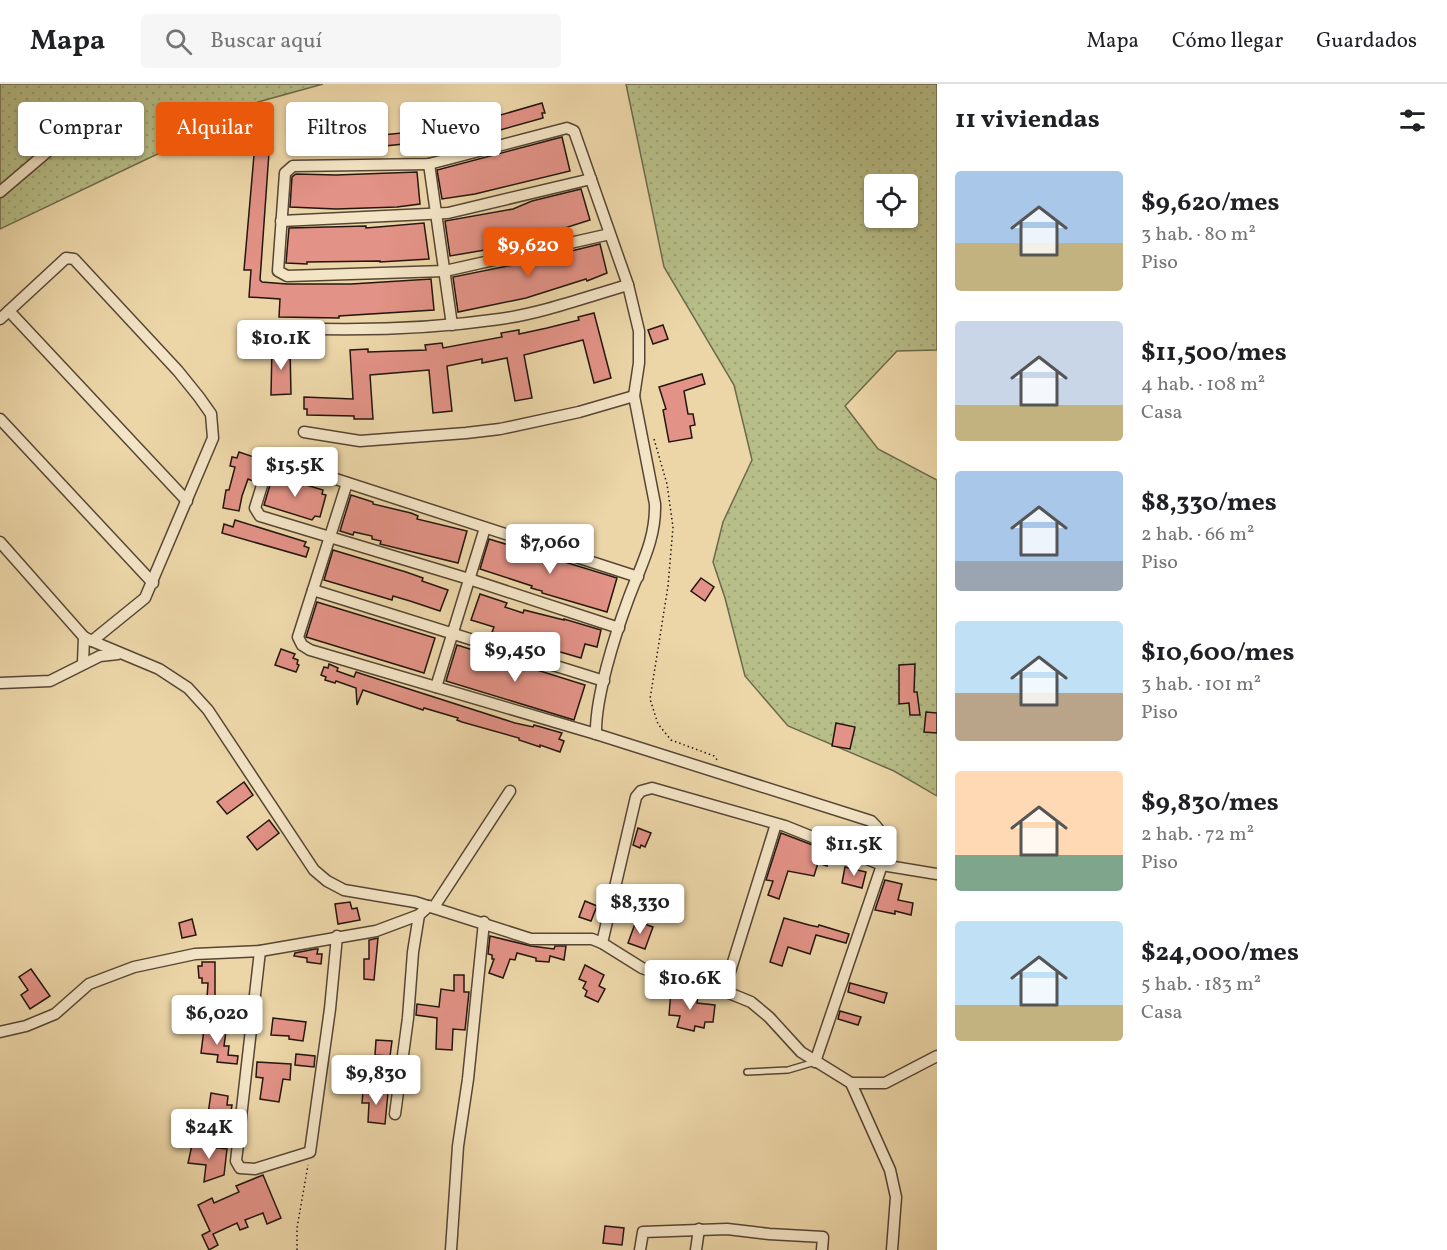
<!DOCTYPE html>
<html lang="es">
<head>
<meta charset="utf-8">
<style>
	:root { --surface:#fff; --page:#f6f6f6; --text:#202124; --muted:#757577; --line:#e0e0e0; --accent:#ea580c }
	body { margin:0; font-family:Vollkorn,serif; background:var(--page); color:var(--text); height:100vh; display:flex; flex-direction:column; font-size:22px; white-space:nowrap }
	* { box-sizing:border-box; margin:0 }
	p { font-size:20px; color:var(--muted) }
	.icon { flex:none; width:33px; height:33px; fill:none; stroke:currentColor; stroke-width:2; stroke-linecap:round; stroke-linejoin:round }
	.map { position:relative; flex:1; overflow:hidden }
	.panel { display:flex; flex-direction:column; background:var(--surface); width:510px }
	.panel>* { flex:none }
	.top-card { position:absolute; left:18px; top:18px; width:570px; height:54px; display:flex; gap:12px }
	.controls { position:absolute; left:864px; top:90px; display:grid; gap:12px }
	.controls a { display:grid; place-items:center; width:54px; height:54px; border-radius:6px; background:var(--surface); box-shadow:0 2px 4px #0004; font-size:30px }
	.price { position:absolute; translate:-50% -51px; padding:0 14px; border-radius:6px; background:#fff; color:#222; font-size:20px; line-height:39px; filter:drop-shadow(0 2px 3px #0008) }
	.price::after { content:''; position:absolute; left:50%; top:36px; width:18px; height:14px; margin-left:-9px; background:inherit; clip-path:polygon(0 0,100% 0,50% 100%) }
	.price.selected { background:var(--accent); color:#fff }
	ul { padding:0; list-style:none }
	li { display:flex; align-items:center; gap:18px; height:150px; padding:0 18px }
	li span { display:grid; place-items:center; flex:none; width:168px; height:120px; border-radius:6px; color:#555 }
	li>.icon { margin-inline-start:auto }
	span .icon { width:72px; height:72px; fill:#fffc; stroke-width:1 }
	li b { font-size:26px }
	h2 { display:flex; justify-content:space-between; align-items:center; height:72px; padding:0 18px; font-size:26px }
	.pill { padding:0 21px; border-radius:6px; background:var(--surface); box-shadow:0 2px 4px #0004; font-size:21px; line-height:54px }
	.pill.selected { background:var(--accent); color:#fff }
	header { display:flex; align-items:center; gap:36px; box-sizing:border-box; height:84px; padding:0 30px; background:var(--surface); border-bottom:2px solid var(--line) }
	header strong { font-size:28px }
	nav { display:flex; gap:33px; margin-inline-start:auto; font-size:21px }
	.search { width:420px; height:54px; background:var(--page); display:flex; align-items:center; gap:15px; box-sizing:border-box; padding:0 21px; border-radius:6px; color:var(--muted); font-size:22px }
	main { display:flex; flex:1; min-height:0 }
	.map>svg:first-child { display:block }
	.grass { fill:url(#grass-dots); stroke:#6d6a4b; stroke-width:1.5; fill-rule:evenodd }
	.building { fill:#e29286; stroke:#23160e; stroke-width:1.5 }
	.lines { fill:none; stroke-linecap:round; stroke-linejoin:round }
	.service-casing { stroke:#554634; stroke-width:8 }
	.minor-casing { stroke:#554634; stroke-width:13 }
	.path { stroke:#23160e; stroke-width:1.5; stroke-dasharray:1.5 3; stroke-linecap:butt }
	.service { stroke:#f3e4c6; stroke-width:5 }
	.minor { stroke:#f3e4c6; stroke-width:10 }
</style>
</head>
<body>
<header>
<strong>Mapa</strong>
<div class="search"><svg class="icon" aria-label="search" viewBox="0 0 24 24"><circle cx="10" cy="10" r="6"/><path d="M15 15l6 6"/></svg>Buscar aquí</div>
<nav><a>Mapa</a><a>Cómo llegar</a><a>Guardados</a></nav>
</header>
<main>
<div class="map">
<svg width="937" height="1166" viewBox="0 0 937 1166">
	<defs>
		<pattern id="grass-dots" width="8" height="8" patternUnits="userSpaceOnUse" patternTransform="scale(1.5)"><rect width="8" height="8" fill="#b7be88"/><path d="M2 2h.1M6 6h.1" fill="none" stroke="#9da374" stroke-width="1.8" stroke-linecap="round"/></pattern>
	</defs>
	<rect width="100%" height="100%" fill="#ecd6a8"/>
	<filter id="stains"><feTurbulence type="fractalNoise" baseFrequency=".00333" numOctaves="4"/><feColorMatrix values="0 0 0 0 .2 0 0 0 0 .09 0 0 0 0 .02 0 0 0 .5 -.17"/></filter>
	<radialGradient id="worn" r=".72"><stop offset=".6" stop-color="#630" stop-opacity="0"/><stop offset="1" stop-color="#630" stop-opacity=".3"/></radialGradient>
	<!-- grass -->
	<g class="grass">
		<path d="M0 0H323L258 18 189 55 0 145Z"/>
		<path d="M626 0H937V266L897 267 845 322 878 365 937 396V712L894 687 788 642 745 592 725 514 713 478 723 438 752 376 734 301 664 183ZM874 100H908V134H874Z"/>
	</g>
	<!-- building -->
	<g class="building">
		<path d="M542 19 545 29H542L543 34 482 51 434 61 431 47 480 37Z"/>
		<path d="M256 48 266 49V53L270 54 260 196 262 198 287 200H351L431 195 434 226 339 232V234L279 233 280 215 249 213 251 186H244Z"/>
		<path d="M412 48 413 59 385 62V66L373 68H301V63H296V51L371 52Z"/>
		<path d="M562 53 570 87 475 110 442 115 437 86Z"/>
		<path d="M417 88 420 120 397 123 336 125 290 123 292 93 296 90 336 91Z"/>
		<path d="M581 105 590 136 508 162 450 172 445 137 513 125 532 117Z"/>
		<path d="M424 139 429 175 380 178V177L307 178V180L286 179 289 144 366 142V144L378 143Z"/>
		<path d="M600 160 607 189 587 197 586 195 526 214 458 228 453 193 518 180Z"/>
		<path d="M594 229 611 294 594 299 583 256 524 271 532 314 515 317 507 274 482 279V275L447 282 452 327 433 329 429 286 370 291 373 335H354V332L307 331V325H304V313L353 315 350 266 368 265V268L426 266 425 261 442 259 443 264 502 253 501 249 519 246V250L547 244 579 236 578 233Z"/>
		<path d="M663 241 668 255 653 260 648 246Z"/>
		<path d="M272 263 290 264 291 310 271 311Z"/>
		<path d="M702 290 705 300 684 307 688 330H693L695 341 690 342 692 354 669 358 663 326 666 325 659 303Z"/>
		<path d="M239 368 260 375 253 397 248 395 242 412 239 427 223 424 226 406H229L235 383 230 382 232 373 237 374Z"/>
		<path d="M273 391 323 406 322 410 326 411 320 433 315 432 312 436 264 421Z"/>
		<path d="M351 411 373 418V420L411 429 418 432 417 435 467 447 458 479 380 460 381 457 372 455V452L354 448 353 451 340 447Z"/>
		<path d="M235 436 306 458 304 462 309 464 306 473 222 449 224 440 233 443Z"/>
		<path d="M489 455 617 494 607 528 542 509V507L531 504 532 502 480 485Z"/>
		<path d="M333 466 406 488 423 494 422 497 448 506 440 527 410 517 393 512 392 516 324 496Z"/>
		<path d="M701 494 714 503 705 517 691 507Z"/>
		<path d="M480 510 507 519 505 523 523 529 524 526 564 536V535L601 546 597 563 585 560 581 574 492 548 494 543 471 536Z"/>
		<path d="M317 518 435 554 424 589 306 553Z"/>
		<path d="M457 561 585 601 574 636 446 597Z"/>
		<path d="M281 565 295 570 293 574 298 576 297 580 299 581 296 588 275 581Z"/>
		<path d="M329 580 338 584 337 587 354 593 356 588 362 590 515 639 533 643 534 641 562 649 559 655 564 657 560 668 540 661V663L519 656V654L462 638 457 636 458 634 424 624 423 626 363 606 357 621 356 604 336 597 335 599 325 596 326 593 321 591 324 583 328 584Z"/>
		<path d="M915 580 914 608H917L920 631H910L909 619 899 620V581Z"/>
		<path d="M926 628 937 629V649L924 648Z"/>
		<path d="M836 639 855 643 850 665 832 662Z"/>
		<path d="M244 698 253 711 227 730 217 718Z"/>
		<path d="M269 736 279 749 257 766 247 753Z"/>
		<path d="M638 744 651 749 645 763 641 761 640 764 633 761Z"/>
		<path d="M781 749 831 768 827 782 818 779 814 792 788 787 779 815 768 811 773 797 766 796Z"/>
		<path d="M845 783 866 788 862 804 842 799Z"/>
		<path d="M885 796 902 800 898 816 913 819 911 831 895 827V830L875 826Z"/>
		<path d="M585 817 597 822 591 837 579 833Z"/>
		<path d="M350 818 352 825 357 824 360 836 338 840 335 820Z"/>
		<path d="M784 834 809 841 818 843 819 841 849 850 846 859 816 851 810 870 788 863 782 882 770 878Z"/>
		<path d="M192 835 196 851 182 854 179 839Z"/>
		<path d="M636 837 653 843 645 865 628 859Z"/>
		<path d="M490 852 531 862 554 865 555 862H566L564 876 550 872 549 878 536 877V874L517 869 515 876 510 875 503 894 489 889 494 875H492V871L488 870Z"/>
		<path d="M378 854 374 896 364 895V875H369V856Z"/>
		<path d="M315 865H318L317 870H322L321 880 307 878V874L294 872 295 869Z"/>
		<path d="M202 878H215V914H207L208 899H202V894H199L198 882H202Z"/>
		<path d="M585 881 604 891 599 902 605 905 598 918 585 912 587 907 583 904 586 898 579 895Z"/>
		<path d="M31 885 50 912 30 925 21 911 28 906 19 893Z"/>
		<path d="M454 891H464V908H469L465 946 453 945 452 966 436 965 437 934 416 931 417 920 439 923 441 905 454 907Z"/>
		<path d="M850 899 887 909 884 919 848 908Z"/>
		<path d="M671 907 686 908V912H698L697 919 715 921 713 938H705L704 944 695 942 694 947 677 943 680 932 669 931Z"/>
		<path d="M840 927 861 933 858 941 838 935Z"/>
		<path d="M273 934 306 938 303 957 289 955V952L271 951Z"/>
		<path d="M204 945 226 947 224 962H229L228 971 238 972 237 980 217 978 218 971 201 969Z"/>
		<path d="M376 956 392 957 390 972 375 971Z"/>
		<path d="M296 970 315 972 314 983 295 981Z"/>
		<path d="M257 978 291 980 290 996 283 995 279 1018 260 1015 263 994 256 993Z"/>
		<path d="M363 1007 388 1009 385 1040 368 1038 369 1019H362Z"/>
		<path d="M211 1009 228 1012 227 1021H232L230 1033 208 1030Z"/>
		<path d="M192 1061 227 1065 224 1091 204 1098 206 1081 188 1079Z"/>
		<path d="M263 1091 281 1134 267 1140 263 1129 245 1136 248 1143 240 1146 237 1139 213 1150 218 1161 209 1166 202 1151 210 1147 198 1121 212 1114 214 1119 239 1108 236 1102Z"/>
		<path d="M605 1142 624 1144 622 1161 603 1159Z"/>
	</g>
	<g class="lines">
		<!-- service casing -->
		<g class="service-casing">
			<path id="service" d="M747 988 788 986 815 978"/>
		</g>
		<!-- minor casing -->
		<g class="minor-casing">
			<g id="minor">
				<path d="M429 80 452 241"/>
				<path d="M0 108 47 68"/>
				<path d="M281 137 448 129 591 95"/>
				<path d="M9 227 187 417"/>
				<path d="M0 235 66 174 74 175 178 287 199 313 211 330 213 354 145 514 92 557 84 553 83 579"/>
				<path d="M286 244C357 247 430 245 500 235 543 229 586 213 628 201"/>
				<path d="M0 335 153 499"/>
				<path d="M304 348 360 357 466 349 500 345 579 328 634 312"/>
				<path d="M347 399 298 553 302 561 310 566 596 650 871 737C888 753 885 760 882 781L815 978"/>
				<path d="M0 458 84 553"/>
				<path d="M313 506 604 597"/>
				<path d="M619 544 469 495 260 432 255 424 268 382 277 376 638 493"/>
				<path d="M92 557 159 585 188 604 208 626 314 786 327 797 344 806 415 818 531 855H592L602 859 642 884 678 897 724 907 751 918 769 933 801 968 851 999H885L937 972"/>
				<path d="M0 599 50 597 100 572 118 570"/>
				<path d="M436 603 485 444"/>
				<path d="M596 650C595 614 615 551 628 516 640 483 656 456 655 420L634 312 639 279V247L628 201 574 47 567 44 429 80 293 82 285 89 278 187 287 192 445 187 610 150"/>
				<path d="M434 823 510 707"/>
				<path d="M602 859 636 713 641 707 652 704 785 742 882 781 937 790"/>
				<path d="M260 867 236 1077 240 1084 255 1085 310 1068 330 925 337 852"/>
				<path d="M724 907 776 740"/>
				<path d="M0 948 26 942 55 930 89 900 134 883 195 870 260 867 376 847 419 831 429 822"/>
				<path d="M851 999 890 1086 896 1113 892 1166"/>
				<path d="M395 1030 408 934 413 868 419 831"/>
				<path d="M451 1166 458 1062 468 995 484 838"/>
				<path d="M640 1166 643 1148 727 1145 769 1150 823 1153 822 1166"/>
				<path d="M696 1166 699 1145"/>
			</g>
		</g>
		<!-- path -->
		<g class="path">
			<path d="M654 355 667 400 673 443 668 502 650 615 658 640 671 656 714 672 718 677"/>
			<path d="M297 1166V1144L308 1081"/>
		</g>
		<!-- service -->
		<use href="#service" class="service"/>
		<!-- minor -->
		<use href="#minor" class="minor"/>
	</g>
	<rect width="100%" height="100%" filter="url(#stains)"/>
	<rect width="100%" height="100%" fill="url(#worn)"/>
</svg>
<div class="controls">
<a><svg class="icon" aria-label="locate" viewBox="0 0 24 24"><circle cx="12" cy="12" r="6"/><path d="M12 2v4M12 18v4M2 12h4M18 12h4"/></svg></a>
</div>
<b class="price selected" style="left:528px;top:194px">$9,620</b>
<b class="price" style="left:281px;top:287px">$10.1K</b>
<b class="price" style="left:295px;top:414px">$15.5K</b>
<b class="price" style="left:550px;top:491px">$7,060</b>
<b class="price" style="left:515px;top:599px">$9,450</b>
<b class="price" style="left:854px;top:793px">$11.5K</b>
<b class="price" style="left:640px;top:851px">$8,330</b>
<b class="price" style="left:690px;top:927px">$10.6K</b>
<b class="price" style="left:217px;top:962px">$6,020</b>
<b class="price" style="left:376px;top:1022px">$9,830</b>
<b class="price" style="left:209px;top:1076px">$24K</b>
<div class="top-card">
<a class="pill">Comprar</a>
<a class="pill selected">Alquilar</a>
<a class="pill">Filtros</a>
<a class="pill">Nuevo</a>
</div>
</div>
<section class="panel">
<h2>11 viviendas<svg class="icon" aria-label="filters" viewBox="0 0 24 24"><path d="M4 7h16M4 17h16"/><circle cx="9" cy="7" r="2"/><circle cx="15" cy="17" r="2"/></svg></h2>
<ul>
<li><span style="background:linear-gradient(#a9c7e8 60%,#c2b280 0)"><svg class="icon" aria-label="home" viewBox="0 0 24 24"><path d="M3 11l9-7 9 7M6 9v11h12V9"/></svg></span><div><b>$9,620/mes</b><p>3 hab. · 80 m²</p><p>Piso</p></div></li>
<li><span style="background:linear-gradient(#c9d6e8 70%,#c2b280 0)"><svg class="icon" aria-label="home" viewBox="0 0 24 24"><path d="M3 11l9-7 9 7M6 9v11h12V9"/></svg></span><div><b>$11,500/mes</b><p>4 hab. · 108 m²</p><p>Casa</p></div></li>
<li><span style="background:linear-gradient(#a9c7e8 75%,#9aa5b1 0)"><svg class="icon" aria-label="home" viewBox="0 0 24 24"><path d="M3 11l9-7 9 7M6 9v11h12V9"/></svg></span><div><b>$8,330/mes</b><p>2 hab. · 66 m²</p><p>Piso</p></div></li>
<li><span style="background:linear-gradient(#bfe0f5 60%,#b9a48a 0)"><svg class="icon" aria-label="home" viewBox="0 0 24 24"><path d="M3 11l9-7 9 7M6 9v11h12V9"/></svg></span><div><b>$10,600/mes</b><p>3 hab. · 101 m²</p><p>Piso</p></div></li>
<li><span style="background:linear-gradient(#ffd9b3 70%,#7fa58c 0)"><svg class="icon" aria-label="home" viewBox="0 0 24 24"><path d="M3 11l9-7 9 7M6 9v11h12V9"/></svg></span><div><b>$9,830/mes</b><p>2 hab. · 72 m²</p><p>Piso</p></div></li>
<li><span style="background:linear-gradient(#bfe0f5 70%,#c2b280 0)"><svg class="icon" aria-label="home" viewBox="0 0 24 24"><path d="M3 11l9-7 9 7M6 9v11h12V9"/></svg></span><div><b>$24,000/mes</b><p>5 hab. · 183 m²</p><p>Casa</p></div></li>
</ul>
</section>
</main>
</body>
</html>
